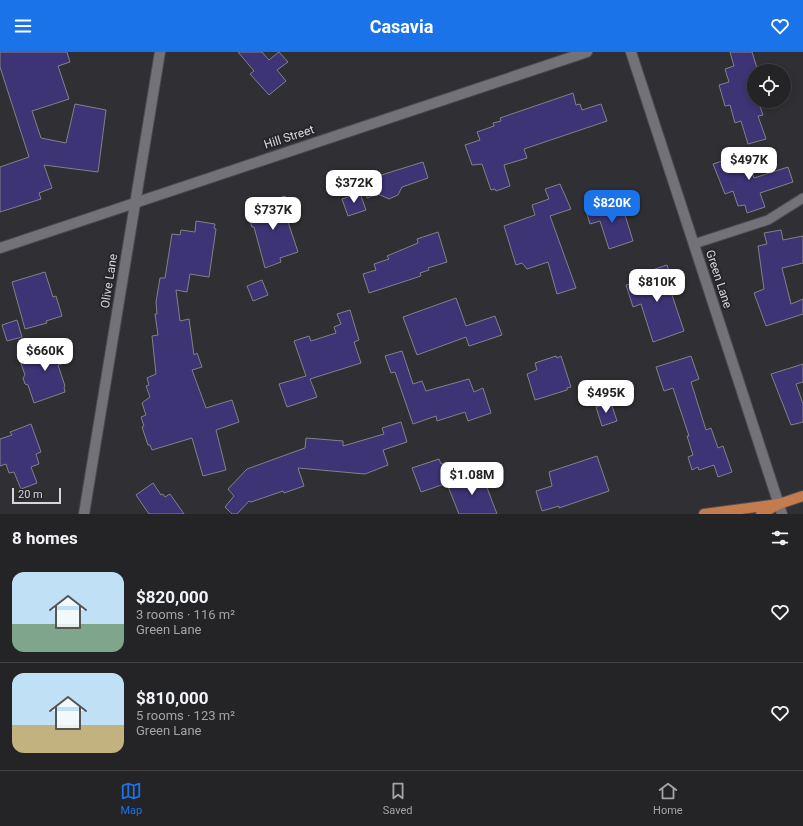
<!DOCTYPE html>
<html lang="en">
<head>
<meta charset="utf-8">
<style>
	:root { --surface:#242427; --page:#2c2c2f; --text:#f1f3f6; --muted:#a3a4a7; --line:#414144; --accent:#1a73e8 }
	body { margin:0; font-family:Roboto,sans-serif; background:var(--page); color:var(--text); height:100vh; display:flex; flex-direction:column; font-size:15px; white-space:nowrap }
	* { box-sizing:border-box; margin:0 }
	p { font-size:13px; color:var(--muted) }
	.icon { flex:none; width:22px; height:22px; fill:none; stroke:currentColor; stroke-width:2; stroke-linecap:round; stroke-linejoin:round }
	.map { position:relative; height:462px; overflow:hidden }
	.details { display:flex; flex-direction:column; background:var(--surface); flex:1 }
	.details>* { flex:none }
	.buttons { position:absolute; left:747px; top:12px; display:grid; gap:8px }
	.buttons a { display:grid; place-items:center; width:44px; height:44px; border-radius:50%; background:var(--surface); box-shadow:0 2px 6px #0003,0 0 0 1px var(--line); font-size:20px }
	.scale { position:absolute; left:12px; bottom:10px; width:49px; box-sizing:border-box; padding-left:4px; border:2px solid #d7d7db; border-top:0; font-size:11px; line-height:14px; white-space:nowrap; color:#d7d7db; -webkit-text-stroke:3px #26262a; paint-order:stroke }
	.price { position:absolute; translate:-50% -34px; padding:0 9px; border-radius:8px; background:#fff; color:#222; font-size:13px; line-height:26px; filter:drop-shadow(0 1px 2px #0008) }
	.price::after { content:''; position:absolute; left:50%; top:24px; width:12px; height:9px; margin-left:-6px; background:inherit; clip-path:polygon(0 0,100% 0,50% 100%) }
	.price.selected { background:var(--accent); color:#fff }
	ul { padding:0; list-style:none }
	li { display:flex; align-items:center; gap:12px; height:100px; padding:0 12px }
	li+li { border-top:1px solid var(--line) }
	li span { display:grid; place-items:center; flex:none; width:112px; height:80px; border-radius:12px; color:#555 }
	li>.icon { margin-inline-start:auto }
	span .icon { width:48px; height:48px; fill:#fffc; stroke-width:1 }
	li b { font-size:17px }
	h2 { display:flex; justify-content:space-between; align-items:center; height:48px; padding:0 12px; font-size:17px }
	header { display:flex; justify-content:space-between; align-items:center; height:52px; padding:0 12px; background:var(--accent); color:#fff; font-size:18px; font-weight:700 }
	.menu { display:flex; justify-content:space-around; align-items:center; height:56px; border-top:1px solid var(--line); background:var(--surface); font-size:11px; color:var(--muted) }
	.menu a { display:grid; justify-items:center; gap:2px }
	.menu .selected { color:var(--accent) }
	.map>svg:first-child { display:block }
	.building { fill:#3c3474; stroke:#818187 }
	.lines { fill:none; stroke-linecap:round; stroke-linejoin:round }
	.lane-casing { stroke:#4d4d51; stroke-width:11 }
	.street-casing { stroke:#4d4d51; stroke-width:12 }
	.primary-casing { stroke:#4d4d51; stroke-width:12 }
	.lane { stroke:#727278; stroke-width:9 }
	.street { stroke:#727278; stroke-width:10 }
	.primary { stroke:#c47c4f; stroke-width:10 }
	.labels { text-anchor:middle; stroke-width:4; stroke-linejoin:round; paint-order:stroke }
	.street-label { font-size:12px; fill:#d7d7db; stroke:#26262a }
</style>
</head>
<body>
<header><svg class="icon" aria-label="menu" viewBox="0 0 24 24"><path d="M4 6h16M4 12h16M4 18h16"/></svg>Casavia<svg class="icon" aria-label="heart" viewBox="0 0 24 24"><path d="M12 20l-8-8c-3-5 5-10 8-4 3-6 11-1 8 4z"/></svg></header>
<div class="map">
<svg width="803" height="462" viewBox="0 0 803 462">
	<rect width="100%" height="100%" fill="#303034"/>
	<!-- building -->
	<g class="building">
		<path d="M0 0H67L70 10 58 14 69 47 32 59 41 86 66 91 75 52 106 58 98 120 44 113 52 136 39 141 41 147 0 160V115L29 105 0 15Z"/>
		<path d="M238 0H262L269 8 279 0 288 10 277 18 286 29 269 43 250 22 254 19Z"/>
		<path d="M730 0H752L758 19H754V49H758L763 63 758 64 766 87 748 92 741 69 735 71 730 53 725 54 719 33 729 30 725 17 734 14Z"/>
		<path d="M573 41 576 53 580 52 582 58 601 52 607 69 524 97 527 106 504 113 510 134 496 139 495 137 491 138 482 112 472 113 465 93 480 88 477 80 494 74 493 71 501 69 500 66Z"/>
		<path d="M746 101 754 126 788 115 793 130 760 141 765 155 747 161 745 153 738 154 733 139 725 142 713 112Z"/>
		<path d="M423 110 428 126 402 135 398 143 389 147 378 142 367 146 361 126 377 121 378 124Z"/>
		<path d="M560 132 571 157 550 164 576 236 557 242 548 210 527 217 522 211 516 213 504 174 535 163 532 153 549 147 545 137Z"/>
		<path d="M360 141 366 158 348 164 342 147Z"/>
		<path d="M285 144 289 156 284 158 298 200 280 206 281 210 265 216 254 175H252L246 157Z"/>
		<path d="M615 149 616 154 620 153 623 163H625L633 189 609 197 600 169 590 172 586 159Z"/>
		<path d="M196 169 215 172 214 176 216 177 209 225 190 222 187 240 176 238 180 269 189 267 194 303 197 301 202 315 192 318 206 356 232 348 239 370 216 378 226 418 203 424 192 386 152 398 150 393H148L142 375 144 374 141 365 146 363 142 351 150 345 146 334 149 333 147 326 156 322 152 284 158 283 155 262H157L156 250 160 226H165L172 182 180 183 181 178 195 180Z"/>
		<path d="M781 178 783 188 803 184V211L782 216 791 252 803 247V262L766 274 754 241 764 237 758 194 767 192 764 181Z"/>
		<path d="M438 180 447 210 428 216 429 218 420 221 421 224 369 241 363 222 376 218 374 212 389 207 387 204 418 191 417 187Z"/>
		<path d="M667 213 673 232 669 234 684 279 653 290 641 252 633 255 626 233 648 226 646 220Z"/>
		<path d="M45 220 53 245 56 244 62 264 46 269 47 271 25 277 12 230Z"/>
		<path d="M262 228 268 243 253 249 247 234Z"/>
		<path d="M456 246 466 274 495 264 502 283 469 294 466 285 417 303 403 265Z"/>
		<path d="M350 258 359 288 354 290 361 311 310 327 317 345 287 355 279 332 306 324 294 289 309 284 311 289 336 281 334 275 341 272 337 262Z"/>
		<path d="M17 268 22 285 7 289 2 273Z"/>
		<path d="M65 291 71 309 58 313 65 334 64 335 65 340 34 351 28 333 25 332 23 326 25 323 19 306Z"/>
		<path d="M402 299 413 332 422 329 426 339 469 327 474 340 483 336 491 361 468 369 465 360 437 369 436 364 413 372 395 320 391 321 385 304Z"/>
		<path d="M556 304 557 306 561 304 571 335 567 336V338L535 348 527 322 537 318 535 311Z"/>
		<path d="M691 304 699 327 691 330 706 378 711 376 718 396 723 394 732 420 718 425 714 413 699 418 698 415 692 418 688 405 693 403 687 384H689L673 336 664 339 656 315Z"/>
		<path d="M803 312V330L796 332 803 352V370L791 373 771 322Z"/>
		<path d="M611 351 617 369 602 374 596 355Z"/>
		<path d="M401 370 407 390 383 398 388 413 365 422 298 416 304 434 284 441 283 439 251 450 249 449 237 462H232L225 455 234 444 228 437 247 417 305 396 306 386 343 389V394L384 382 382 376Z"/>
		<path d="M31 372 41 400 36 402 39 412 31 415 37 431 21 437 14 420 9 421 6 412 0 414V387L12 383 10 380Z"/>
		<path d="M597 404 609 439 559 456V454L542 459 536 439 552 434 549 420Z"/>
		<path d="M439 407 441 412 447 410 453 429 421 440 412 416Z"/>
		<path d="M481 420 497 462H459L447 432Z"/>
		<path d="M153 431 161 443 163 442 165 445 170 442 184 462H149L136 443Z"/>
	</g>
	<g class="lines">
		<!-- lane casing -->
		<g class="lane-casing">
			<path id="lane" d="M694 192 768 168 803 146"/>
		</g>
		<!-- street casing -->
		<g class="street-casing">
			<g id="street">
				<path d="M631 0 782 462"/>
				<path d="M0 196 587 0"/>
				<path d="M84 462 160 0"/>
			</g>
		</g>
		<!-- primary casing -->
		<g class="primary-casing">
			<g id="primary">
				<path d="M704 462 779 452"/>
				<path d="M761 462 779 452 803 444"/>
			</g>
		</g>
		<!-- lane -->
		<use href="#lane" class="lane"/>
		<!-- street -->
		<use href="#street" class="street"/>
		<!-- primary -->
		<use href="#primary" class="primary"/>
	</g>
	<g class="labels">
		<!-- street labels -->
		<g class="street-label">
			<text transform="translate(289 85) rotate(-18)" y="4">Hill Street</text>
			<text transform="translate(719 227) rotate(72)" y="4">Green Lane</text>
			<text transform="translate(109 229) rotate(-81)" y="4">Olive Lane</text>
		</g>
	</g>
</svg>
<div class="buttons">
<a><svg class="icon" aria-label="locate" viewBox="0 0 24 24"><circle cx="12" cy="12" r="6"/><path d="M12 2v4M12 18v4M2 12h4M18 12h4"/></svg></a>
</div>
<div class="scale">20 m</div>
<b class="price" style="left:749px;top:129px">$497K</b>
<b class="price" style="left:354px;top:152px">$372K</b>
<b class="price selected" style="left:612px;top:172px">$820K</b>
<b class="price" style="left:273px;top:179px">$737K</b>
<b class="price" style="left:657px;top:251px">$810K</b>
<b class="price" style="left:45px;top:320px">$660K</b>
<b class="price" style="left:606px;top:362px">$495K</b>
<b class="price" style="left:472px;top:444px">$1.08M</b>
</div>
<section class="details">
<h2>8 homes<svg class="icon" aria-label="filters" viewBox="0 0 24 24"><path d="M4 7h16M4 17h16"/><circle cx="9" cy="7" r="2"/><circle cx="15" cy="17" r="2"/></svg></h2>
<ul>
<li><span style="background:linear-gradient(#bfe0f5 65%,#7fa58c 0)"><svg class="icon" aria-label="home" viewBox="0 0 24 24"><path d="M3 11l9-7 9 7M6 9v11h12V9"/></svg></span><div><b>$820,000</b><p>3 rooms · 116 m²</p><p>Green Lane</p></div><svg class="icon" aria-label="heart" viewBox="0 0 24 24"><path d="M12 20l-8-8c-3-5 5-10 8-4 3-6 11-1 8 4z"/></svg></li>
<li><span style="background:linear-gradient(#bfe0f5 65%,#c2b280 0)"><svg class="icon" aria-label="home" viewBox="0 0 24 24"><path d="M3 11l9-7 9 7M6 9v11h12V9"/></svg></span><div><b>$810,000</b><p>5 rooms · 123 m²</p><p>Green Lane</p></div><svg class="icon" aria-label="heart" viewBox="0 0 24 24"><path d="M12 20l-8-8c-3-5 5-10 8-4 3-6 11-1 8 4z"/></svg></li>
</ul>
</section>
<nav class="menu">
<a class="selected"><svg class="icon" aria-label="map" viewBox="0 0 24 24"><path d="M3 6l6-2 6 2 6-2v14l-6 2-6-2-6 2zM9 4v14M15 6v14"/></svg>Map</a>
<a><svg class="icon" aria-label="saved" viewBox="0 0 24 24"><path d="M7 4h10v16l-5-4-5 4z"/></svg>Saved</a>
<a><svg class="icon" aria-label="home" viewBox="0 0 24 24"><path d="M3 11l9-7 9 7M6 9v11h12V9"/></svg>Home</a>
</nav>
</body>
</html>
